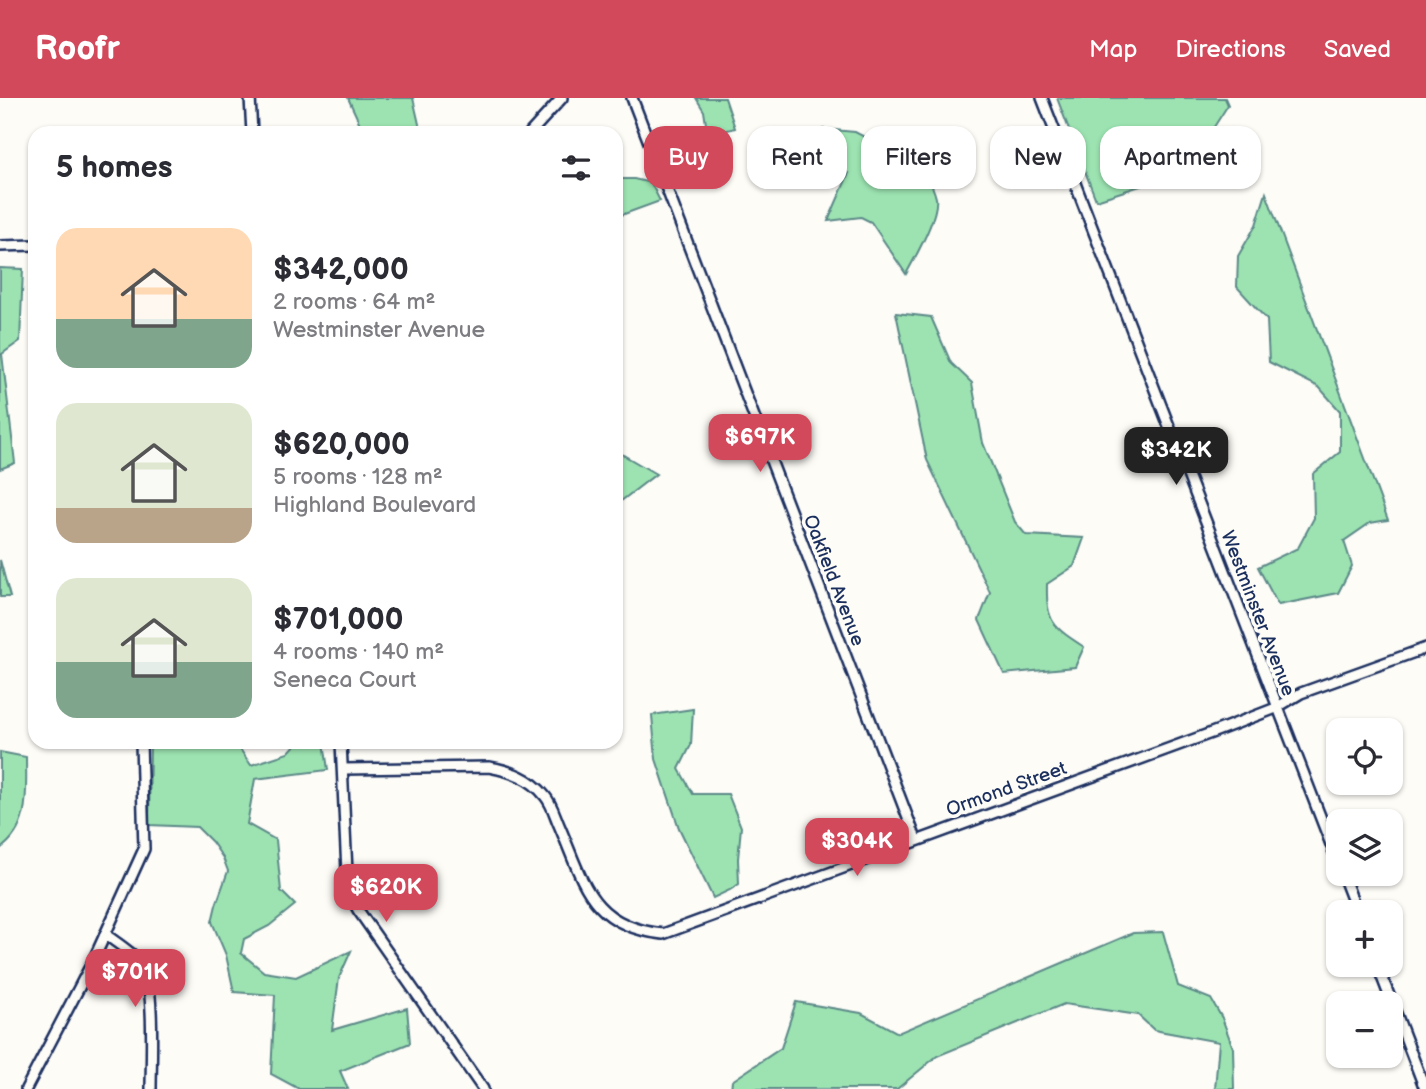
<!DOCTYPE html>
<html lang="en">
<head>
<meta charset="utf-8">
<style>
	:root { --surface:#fff; --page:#f2f2f3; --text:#2b2b33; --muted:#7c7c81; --accent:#d1495b }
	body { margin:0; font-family:"Balsamiq Sans",sans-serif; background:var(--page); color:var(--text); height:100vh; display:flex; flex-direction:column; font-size:26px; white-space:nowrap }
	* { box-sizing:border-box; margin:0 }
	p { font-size:23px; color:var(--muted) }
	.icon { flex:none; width:38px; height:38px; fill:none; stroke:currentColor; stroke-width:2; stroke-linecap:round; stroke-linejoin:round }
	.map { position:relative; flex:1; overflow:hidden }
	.side { position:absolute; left:28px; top:28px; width:595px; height:623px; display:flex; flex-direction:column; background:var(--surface); border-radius:21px; box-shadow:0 2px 5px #0004 }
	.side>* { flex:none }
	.hud { position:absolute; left:644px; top:28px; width:665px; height:63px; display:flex; gap:14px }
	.fabs { position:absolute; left:1326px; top:620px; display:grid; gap:14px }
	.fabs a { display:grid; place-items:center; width:77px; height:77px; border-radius:14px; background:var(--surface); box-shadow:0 2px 5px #0004; font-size:35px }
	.price { position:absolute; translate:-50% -60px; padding:0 16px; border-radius:14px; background:var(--accent); color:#fff; font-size:23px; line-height:46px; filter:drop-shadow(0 2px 4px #0008) }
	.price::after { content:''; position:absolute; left:50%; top:42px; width:21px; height:16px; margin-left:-10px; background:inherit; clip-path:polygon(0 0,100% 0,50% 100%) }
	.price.selected { background:#222; color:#fff }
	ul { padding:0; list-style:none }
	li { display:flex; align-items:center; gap:21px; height:175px; padding:0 28px }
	li span { display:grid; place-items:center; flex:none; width:196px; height:140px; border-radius:21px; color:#555 }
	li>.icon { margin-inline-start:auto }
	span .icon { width:84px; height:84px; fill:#fffc; stroke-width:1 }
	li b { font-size:30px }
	h2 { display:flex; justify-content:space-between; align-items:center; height:84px; padding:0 28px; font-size:30px }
	.chip { padding:0 24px; border-radius:21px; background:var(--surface); box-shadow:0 2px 5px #0004; font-size:24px; line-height:63px }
	.chip.selected { background:var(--accent); color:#fff }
	header { display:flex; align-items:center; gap:42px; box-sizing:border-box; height:98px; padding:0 35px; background:var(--accent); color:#fff }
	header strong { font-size:33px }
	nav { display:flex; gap:38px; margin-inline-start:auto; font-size:24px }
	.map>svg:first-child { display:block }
	.green { fill:#9ce3b1; stroke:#5c8988; stroke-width:2 }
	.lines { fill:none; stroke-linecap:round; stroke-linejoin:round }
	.street-casing { stroke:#1b2f5e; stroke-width:14 }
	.street { stroke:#fdfcf7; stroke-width:9 }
	.labels { text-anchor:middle; stroke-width:7; stroke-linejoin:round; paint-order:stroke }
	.street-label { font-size:19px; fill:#1b2f5e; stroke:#fdfcf7 }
</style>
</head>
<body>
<header>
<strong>Roofr</strong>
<nav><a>Map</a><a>Directions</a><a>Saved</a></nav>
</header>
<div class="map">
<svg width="1426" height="991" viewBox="0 0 1426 991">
	<rect width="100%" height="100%" fill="#fdfcf7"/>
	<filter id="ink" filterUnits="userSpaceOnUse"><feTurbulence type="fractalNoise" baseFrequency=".0143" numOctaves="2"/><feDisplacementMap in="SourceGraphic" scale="14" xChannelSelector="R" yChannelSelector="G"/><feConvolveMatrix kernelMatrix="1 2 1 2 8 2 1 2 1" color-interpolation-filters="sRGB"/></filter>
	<g filter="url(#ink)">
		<!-- green -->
		<g class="green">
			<path d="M348 0H413L421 35H364Z"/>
			<path d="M696 0H725L735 30 694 41 706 26 704 13Z"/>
			<path d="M1057 0H1225L1228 7 1212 32 1225 57 1210 66 1096 102Z"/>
			<path d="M823 31 855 34 880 47 918 59C924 72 933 86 936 100 939 118 915 160 906 176L871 124 861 119 828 123 849 75 810 71 788 56Z"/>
			<path d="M616 81H634L651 85 660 103 616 119Z"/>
			<path d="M1266 95 1388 422 1370 425 1344 443 1352 468 1338 495 1278 507 1258 469 1298 450 1314 420 1313 376 1340 354V313L1319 289 1269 264 1267 222 1237 189 1238 158 1256 127Z"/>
			<path d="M0 170 23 171 20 243 2 256 15 365 0 371Z"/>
			<path d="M896 215 931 219 951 265 972 285 983 345 1015 424 1026 437 1084 440 1074 468 1047 486C1046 524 1053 529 1084 549L1075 569 1004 576 979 522 990 494 927 362Z"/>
			<path d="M616 347 620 355 656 376 616 407Z"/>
			<path d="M0 462 10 499H0Z"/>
			<path d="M693 611 691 647 679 671 693 696H728L741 729 738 761 739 786 730 792 713 800 679 730 656 661 652 617Z"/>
			<path d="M150 644H235L251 667 288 655 298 644H324L328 672 255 681 247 726 276 742 281 793 295 807 269 828 244 841 241 855 264 874 296 879 351 853 339 880 332 932 407 910 410 945 340 973 348 991H299L271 976 275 897 234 894 226 857 212 824 216 807 228 773 223 760 212 744 197 729 149 727Z"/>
			<path d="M0 654 26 659C26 692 31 730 0 751Z"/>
			<path d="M1163 834 1178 888 1211 901 1222 920 1233 950 1234 991H1215L1219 944 1154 932 1138 917 1064 906 937 958 897 991H731L732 983 781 950 796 904 861 915 898 935 1133 835Z"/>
		</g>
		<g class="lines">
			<!-- street casing -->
			<g class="street-casing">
				<g id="street">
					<path d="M250 0 252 35"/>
					<path d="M632 0 916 741"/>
					<path d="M1042 0 1339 767"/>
					<path d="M530 35 562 0"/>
					<path d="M0 148 35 147"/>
					<path d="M341 644 347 774 350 797 358 812 483 991"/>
					<path d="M343 671 489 669C511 673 531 680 545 698 552 706 555 718 559 727 584 785 590 828 663 836L1214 634 1276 610 1301 595 1426 550"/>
					<path d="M1342 775 1357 814"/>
					<path d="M105 836C118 846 134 855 143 869 155 888 151 965 151 991"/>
					<path d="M1377 866 1425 991"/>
					<path d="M26 991 93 863 144 751 141 644"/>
				</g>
			</g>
			<!-- street -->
			<use href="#street" class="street"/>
		</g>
	</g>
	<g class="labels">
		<!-- street labels -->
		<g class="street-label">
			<text transform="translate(835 482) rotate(69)" y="7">Oakfield Avenue</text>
			<text transform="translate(1259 515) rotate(69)" y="7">Westminster Avenue</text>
			<text transform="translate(1006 690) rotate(-20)" y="7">Ormond Street</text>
		</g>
	</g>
</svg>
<div class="fabs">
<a><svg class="icon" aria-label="locate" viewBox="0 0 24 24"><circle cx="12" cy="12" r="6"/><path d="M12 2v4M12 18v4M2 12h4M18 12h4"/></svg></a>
<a><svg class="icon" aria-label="layers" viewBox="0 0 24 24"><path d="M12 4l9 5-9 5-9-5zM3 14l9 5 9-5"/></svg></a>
<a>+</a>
<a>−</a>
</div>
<b class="price" style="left:760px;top:376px">$697K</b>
<b class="price selected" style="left:1176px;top:389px">$342K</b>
<b class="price" style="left:857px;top:780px">$304K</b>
<b class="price" style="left:386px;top:826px">$620K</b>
<b class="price" style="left:135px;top:911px">$701K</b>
<div class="hud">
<a class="chip selected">Buy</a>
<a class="chip">Rent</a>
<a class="chip">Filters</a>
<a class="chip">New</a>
<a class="chip">Apartment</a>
</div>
<section class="side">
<h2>5 homes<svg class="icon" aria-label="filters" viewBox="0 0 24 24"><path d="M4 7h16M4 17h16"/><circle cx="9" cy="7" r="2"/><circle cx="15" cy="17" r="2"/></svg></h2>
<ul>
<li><span style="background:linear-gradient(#ffd9b3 65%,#7fa58c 0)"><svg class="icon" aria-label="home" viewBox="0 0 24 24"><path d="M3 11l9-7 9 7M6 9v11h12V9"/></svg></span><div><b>$342,000</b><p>2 rooms · 64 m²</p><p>Westminster Avenue</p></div></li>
<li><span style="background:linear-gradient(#dfe7d0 75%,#b9a48a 0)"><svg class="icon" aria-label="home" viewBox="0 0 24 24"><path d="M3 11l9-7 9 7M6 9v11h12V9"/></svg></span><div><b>$620,000</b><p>5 rooms · 128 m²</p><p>Highland Boulevard</p></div></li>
<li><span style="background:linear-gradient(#dfe7d0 60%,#7fa58c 0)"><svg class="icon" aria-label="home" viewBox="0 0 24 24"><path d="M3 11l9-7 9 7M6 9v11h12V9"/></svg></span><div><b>$701,000</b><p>4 rooms · 140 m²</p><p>Seneca Court</p></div></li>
</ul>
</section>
</div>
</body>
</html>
